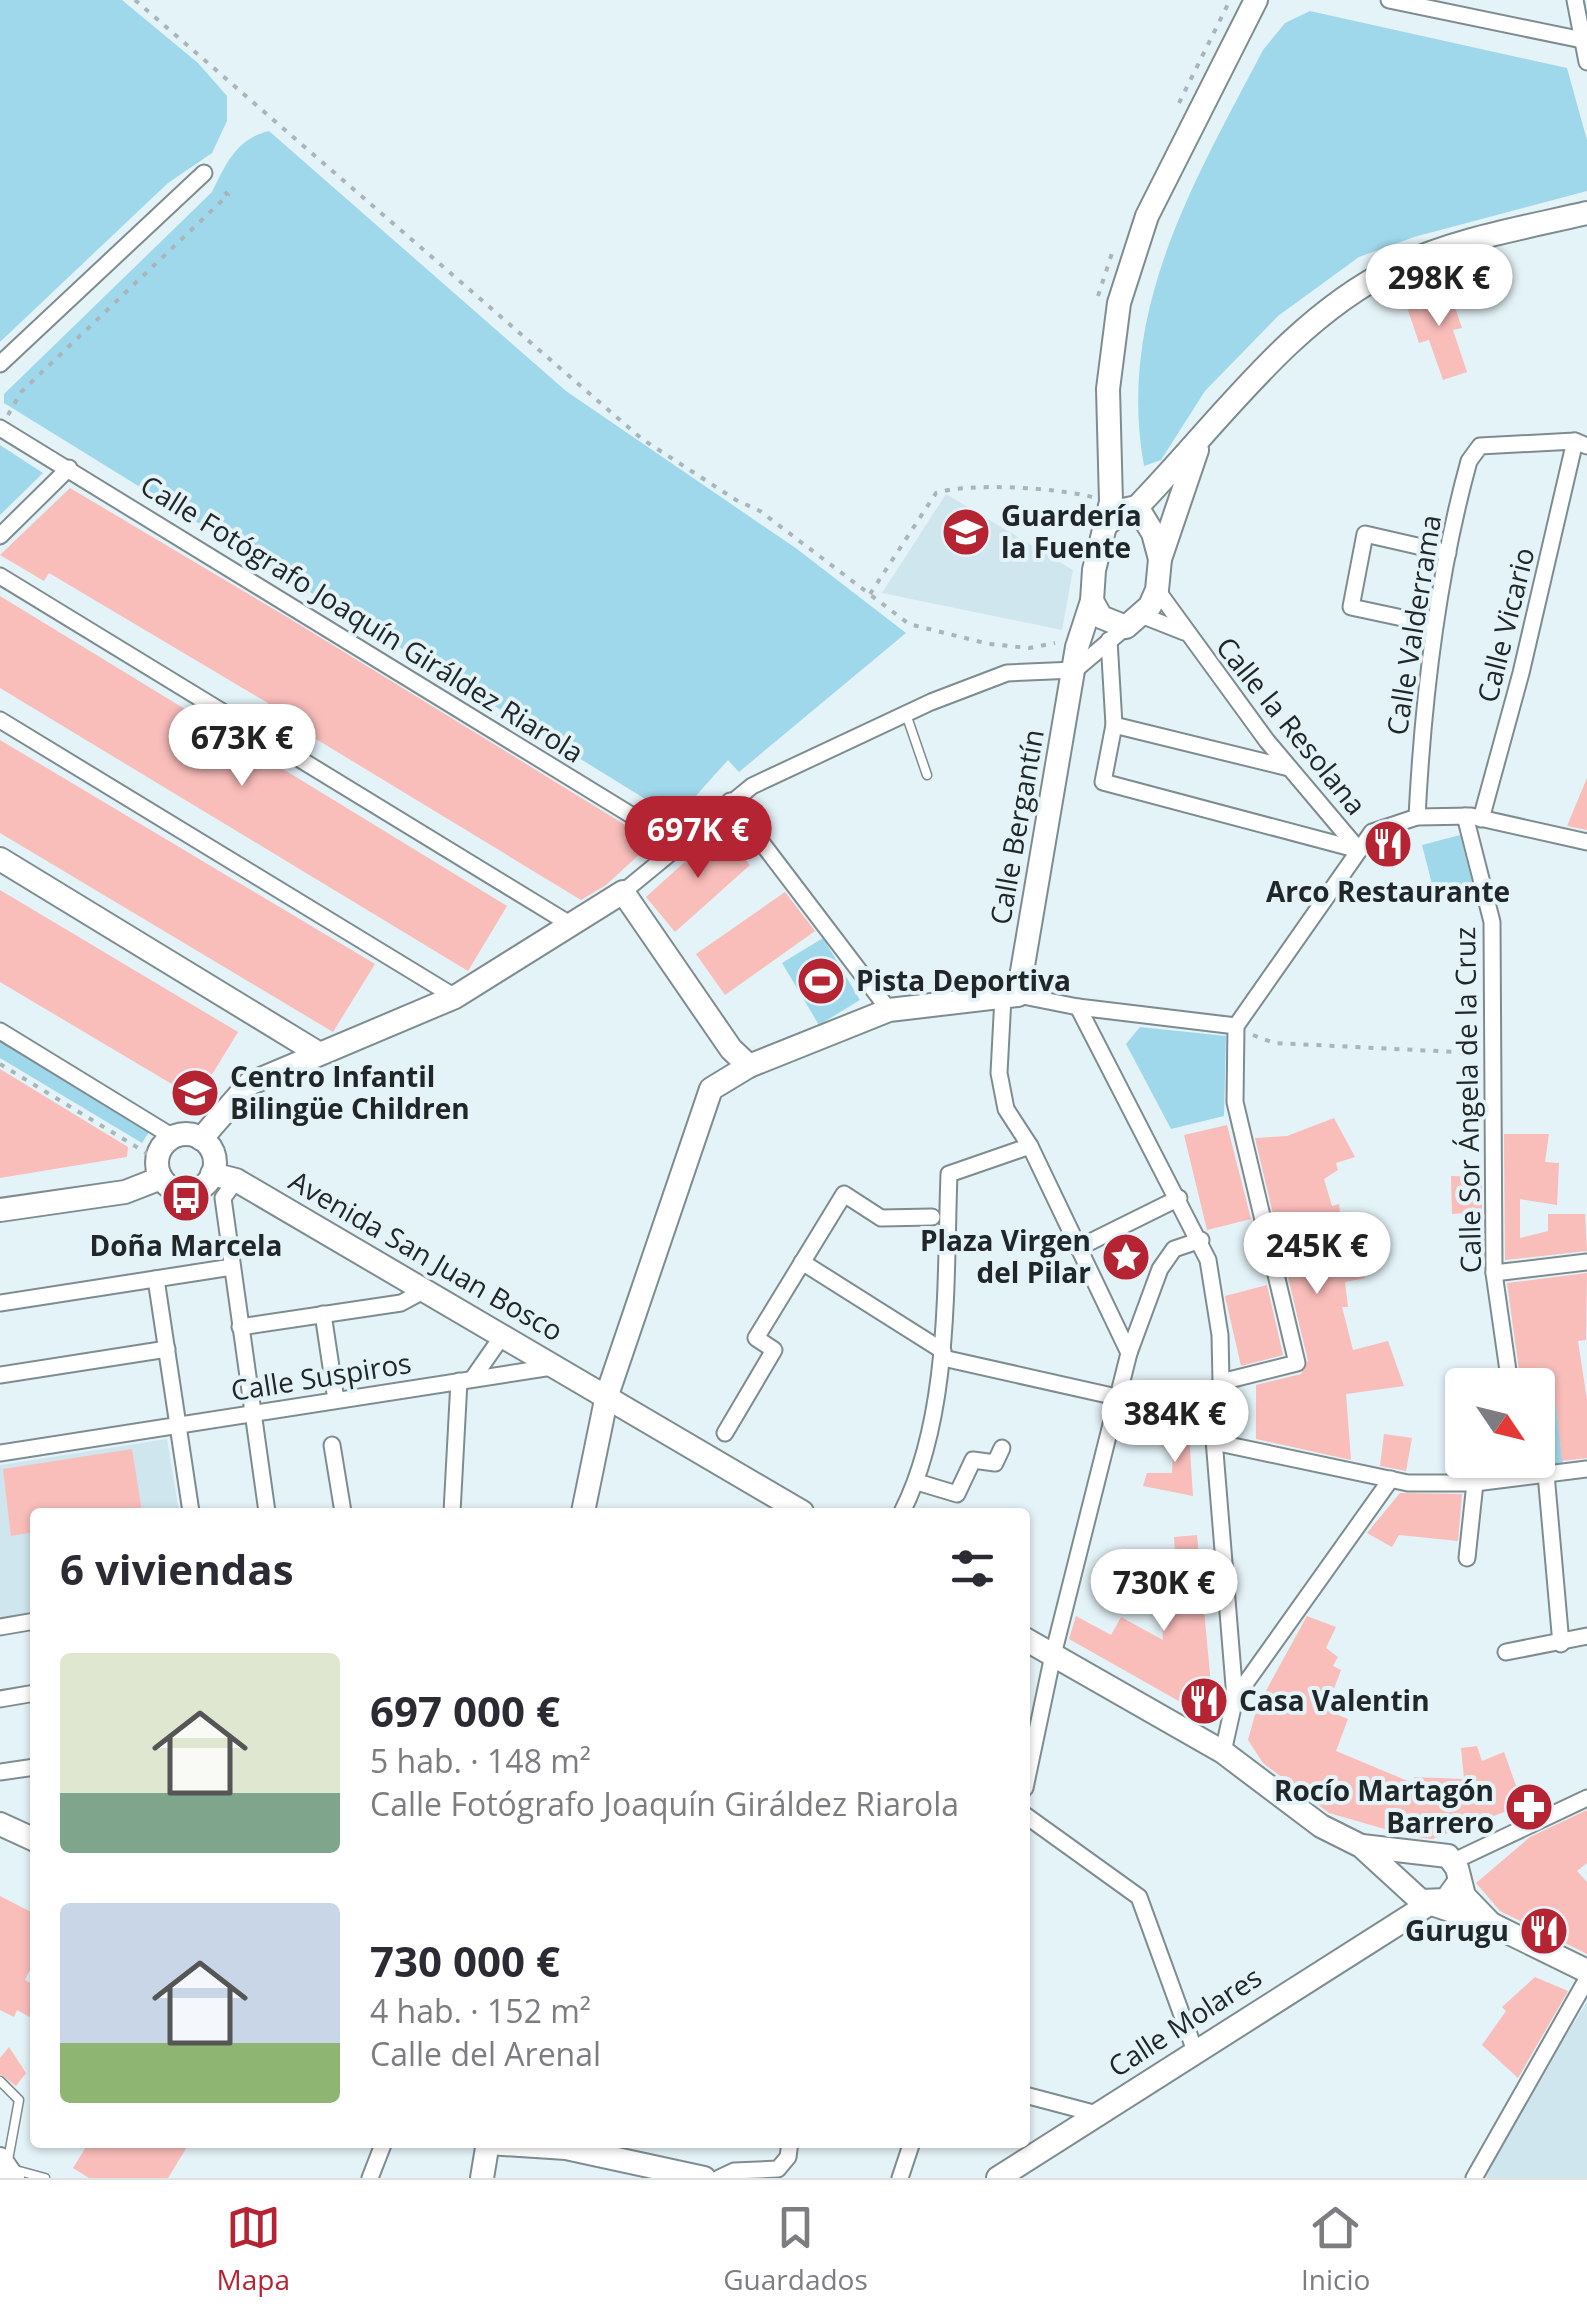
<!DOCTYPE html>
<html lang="es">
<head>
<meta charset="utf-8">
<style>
	:root { --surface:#fff; --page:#f7f7f7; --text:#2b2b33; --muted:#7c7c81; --line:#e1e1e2; --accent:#b52433 }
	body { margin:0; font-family:"Open Sans",sans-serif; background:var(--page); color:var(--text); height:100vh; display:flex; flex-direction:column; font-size:38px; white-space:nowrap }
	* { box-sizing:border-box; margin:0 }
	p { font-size:32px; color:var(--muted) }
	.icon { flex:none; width:55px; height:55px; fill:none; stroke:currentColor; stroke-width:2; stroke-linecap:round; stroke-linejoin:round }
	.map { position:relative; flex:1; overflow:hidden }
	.panel { position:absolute; left:30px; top:1508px; width:1000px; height:640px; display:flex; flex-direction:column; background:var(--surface); border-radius:10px; box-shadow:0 2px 8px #0004 }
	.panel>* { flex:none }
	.needle { width:65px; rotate:125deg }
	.buttons { position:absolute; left:1445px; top:1368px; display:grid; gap:20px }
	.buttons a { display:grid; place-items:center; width:110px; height:110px; border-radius:10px; background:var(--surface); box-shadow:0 2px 8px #0004; font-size:50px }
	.price { position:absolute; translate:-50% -85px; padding:0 22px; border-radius:35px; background:#fff; color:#222; font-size:32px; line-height:65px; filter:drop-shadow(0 2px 5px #0008) }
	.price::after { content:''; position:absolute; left:50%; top:60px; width:30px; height:22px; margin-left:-15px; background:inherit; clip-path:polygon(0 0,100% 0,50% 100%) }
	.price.current { background:var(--accent); color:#fff }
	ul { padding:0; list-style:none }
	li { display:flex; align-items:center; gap:30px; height:250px; padding:0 30px }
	li span { display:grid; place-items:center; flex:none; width:280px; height:200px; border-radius:10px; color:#555 }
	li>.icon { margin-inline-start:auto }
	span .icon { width:120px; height:120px; fill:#fffc; stroke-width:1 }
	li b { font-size:42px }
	h2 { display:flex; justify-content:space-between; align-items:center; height:120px; padding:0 30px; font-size:42px }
	.tabs { display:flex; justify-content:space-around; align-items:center; height:140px; border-top:2px solid var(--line); background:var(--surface); font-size:28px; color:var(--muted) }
	.tabs a { display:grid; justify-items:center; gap:5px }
	.tabs .current { color:var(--accent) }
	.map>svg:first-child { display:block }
	.built { fill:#cfe6ee }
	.green { fill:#a0d8eb }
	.building { fill:#f9bdba }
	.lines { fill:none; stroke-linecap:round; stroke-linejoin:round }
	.lane-casing { stroke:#7e8c90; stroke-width:11 }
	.street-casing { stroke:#7e8c90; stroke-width:19 }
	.secondary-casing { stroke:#7e8c90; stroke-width:26 }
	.path { stroke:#a9b5b9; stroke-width:4; stroke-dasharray:5 8; stroke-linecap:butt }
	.lane { stroke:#fff; stroke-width:8 }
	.street { stroke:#fff; stroke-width:15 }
	.secondary { stroke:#fff; stroke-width:22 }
	.labels { text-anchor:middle; stroke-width:8; stroke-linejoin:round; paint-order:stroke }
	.poi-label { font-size:28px; font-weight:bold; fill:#212628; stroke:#e4f3f8; text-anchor:start }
	.street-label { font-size:28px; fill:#212628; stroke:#e4f3f8 }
</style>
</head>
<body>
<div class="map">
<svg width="1587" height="2178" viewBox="0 0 1587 2178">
	<rect width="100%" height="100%" fill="#e4f3f8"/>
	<!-- built -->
	<g class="built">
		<path d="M946 494 1073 570 1062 630 882 593Z"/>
		<path d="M167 1439 179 1512H35V1612L0 1617V1465Z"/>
		<path d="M1587 2002V2178H1485L1511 2122Z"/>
	</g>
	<!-- green -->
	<g class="green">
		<path d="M0 0H122L198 63 227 96V121L212 153 168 183 0 342Z"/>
		<path d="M1310 11 1567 68 1587 140V191L1414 237 1359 257 1278 316 1205 391 1161 460 1144 466C1116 311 1194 182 1263 50L1285 23Z"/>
		<path d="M269 131 566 391 797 549 906 633 739 772 728 760 676 818 4 403V394L212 192C226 164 236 139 269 131Z"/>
		<path d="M0 445 43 473 0 515Z"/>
		<path d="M1460 835 1474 890 1436 900 1422 845Z"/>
		<path d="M823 938 860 1000 819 1025 782 963Z"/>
		<path d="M1140 1027 1226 1036 1224 1116 1171 1129 1126 1044Z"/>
		<path d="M0 1041 149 1132 142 1143 0 1058Z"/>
		<path d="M1556 1404 1563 1465 1528 1470 1526 1460H1538V1406Z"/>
	</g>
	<!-- building -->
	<g class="building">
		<path d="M1448 287 1462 328 1453 330 1467 372 1443 380 1429 340 1419 343 1405 301Z"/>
		<path d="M70 488 287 617 653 842 606 885 581 900 265 708 268 703 49 573 44 581 0 555Z"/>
		<path d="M0 596 507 906 468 971 0 688Z"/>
		<path d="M0 740 375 964 333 1032 0 833Z"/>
		<path d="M1587 778V830L1567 826Z"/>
		<path d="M720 830 750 865 675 932 646 897Z"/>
		<path d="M0 890 238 1032 197 1099 0 982Z"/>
		<path d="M785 892 815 931 725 995 696 954Z"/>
		<path d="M0 1069 128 1147 127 1157 0 1178Z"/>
		<path d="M1334 1118 1355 1157 1336 1163 1338 1170 1324 1179 1332 1206 1339 1204 1343 1234 1367 1228 1374 1254 1362 1257 1365 1278 1345 1282 1348 1307H1342L1353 1350 1388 1341 1404 1386 1346 1394 1351 1460 1256 1439V1385L1301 1374 1308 1361 1255 1138 1287 1136Z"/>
		<path d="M1227 1125 1251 1219 1207 1230 1184 1135Z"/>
		<path d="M1504 1134H1549L1545 1162 1559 1163 1557 1205 1520 1199V1238L1548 1231V1214H1585L1587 1251 1505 1260Z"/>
		<path d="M1451 1176 1482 1177V1212L1452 1214Z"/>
		<path d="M1587 1273 1586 1340 1578 1341 1587 1400V1458L1562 1461 1556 1404 1538 1406V1385H1521L1507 1283Z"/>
		<path d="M1267 1285 1283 1355 1241 1366 1225 1296Z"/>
		<path d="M1168 1425 1189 1434 1193 1496 1143 1486 1147 1473H1172L1173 1450 1161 1445Z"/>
		<path d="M1384 1434 1412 1438 1406 1471 1380 1466Z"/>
		<path d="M132 1449 142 1512H35V1532L11 1536 3 1469Z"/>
		<path d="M1400 1493 1462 1494 1458 1541 1399 1535 1392 1547 1367 1533Z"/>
		<path d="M1197 1535 1213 1706 1207 1717 1069 1639 1076 1616 1111 1635 1121 1617 1163 1640 1159 1583H1154L1153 1576H1145L1152 1559 1176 1567 1174 1537Z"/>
		<path d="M1307 1616 1336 1627 1326 1648 1338 1657 1333 1666 1341 1670 1326 1710 1348 1719 1336 1751 1415 1784 1414 1777 1464 1779 1461 1748 1477 1746 1482 1761 1504 1752 1523 1805 1432 1839 1409 1836 1329 1813 1263 1763 1248 1740 1257 1707Z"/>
		<path d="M1587 1810V1863L1577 1871 1587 1882V1954L1500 1911 1476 1883 1530 1837Z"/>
		<path d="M0 1896 35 1914V1960L25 1980 35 1986V2020L17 2010 14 2017 0 2010Z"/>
		<path d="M1535 1977 1568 1991 1518 2078 1482 2045 1506 2011 1502 2007Z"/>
		<path d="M9 2047 26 2073 16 2086 0 2074V2058Z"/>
		<path d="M89 2142H190L168 2178H89L73 2168Z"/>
	</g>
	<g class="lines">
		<!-- lane casing -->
		<g class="lane-casing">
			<g id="lane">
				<path d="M906 714 927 775"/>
				<path d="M0 2081 19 2100 8 2160"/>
				<path d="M12 2169 45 2178"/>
			</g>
		</g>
		<!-- street casing -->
		<g class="street-casing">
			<g id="street">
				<path d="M1389 0 1587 41"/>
				<path d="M1575 0 1587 62"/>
				<path d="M0 364 204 173"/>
				<path d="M0 428 680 845"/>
				<path d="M0 536 69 468"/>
				<path d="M0 576 573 926"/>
				<path d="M1157 590 1267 741 1359 850"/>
				<path d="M1141 615 1184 632"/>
				<path d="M1435 625 1351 607 1365 534 1448 553"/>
				<path d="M1109 640 1114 725 1103 782 1359 850"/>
				<path d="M0 720 455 997"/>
				<path d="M1114 725 1289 768"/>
				<path d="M730 801 889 1010"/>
				<path d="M1465 816 1492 922 1494 1273 1510 1385"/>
				<path d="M1417 817C1423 697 1437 577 1469 461L1480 446 1575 441 1587 446"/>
				<path d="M1481 819 1521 673 1575 441"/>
				<path d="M623 892 752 786 931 702 1007 673 1075 670 1126 627"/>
				<path d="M1018 995 1078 1007 1236 1026"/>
				<path d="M1003 997 999 1073 1006 1109 1030 1146 1129 1353"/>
				<path d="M1078 1007 1208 1260 1220 1335 1221 1382 1213 1427 1235 1698 1223 1752"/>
				<path d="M0 1031 173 1137"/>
				<path d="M236 1180 223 1198 267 1512"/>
				<path d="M1078 1248 1179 1198"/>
				<path d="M802 1262 943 1351"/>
				<path d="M1494 1273 1587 1262"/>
				<path d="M156 1279 191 1512"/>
				<path d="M0 1303 232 1267"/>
				<path d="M323 1314 336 1400"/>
				<path d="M240 1327 401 1303 425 1290"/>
				<path d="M943 1358 1130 1400 1213 1427"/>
				<path d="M0 1375 167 1349"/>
				<path d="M473 1378 503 1335"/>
				<path d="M1221 1382 1297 1363 1235 1102 1236 1026 1372 832 1417 817 1471 816 1587 842"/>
				<path d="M725 1433 774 1350 756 1338 844 1194 881 1218 932 1217"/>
				<path d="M1214 1442 1408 1483H1475L1587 1469"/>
				<path d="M332 1445 343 1512"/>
				<path d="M0 1453 552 1367"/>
				<path d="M1546 1474 1561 1644"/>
				<path d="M917 1482 957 1494 973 1460 995 1463 1002 1448"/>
				<path d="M452 1512 459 1381"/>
				<path d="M902 1512C951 1415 945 1281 949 1174L1030 1146"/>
				<path d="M1467 1558 1475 1483"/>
				<path d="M0 1627 35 1621"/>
				<path d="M1506 1652 1587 1636"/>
				<path d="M1235 1698 1391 1479"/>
				<path d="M0 1699 35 1693"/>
				<path d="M0 1772 35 1767"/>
				<path d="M1025 1788 1053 1655 1129 1353 1160 1269 1174 1249 1201 1240"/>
				<path d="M1025 1815 1139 1897 1195 2051"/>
				<path d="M1454 1861 1587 1798"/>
				<path d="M1025 2095 1097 2114"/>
				<path d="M370 2178 384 2142"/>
				<path d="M719 2178 734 2171 778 2169 788 2157 790 2142"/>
				<path d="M900 2178 912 2142"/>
				<path d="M1474 2178 1587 1979"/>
			</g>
		</g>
		<!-- secondary casing -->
		<g class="secondary-casing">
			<g id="secondary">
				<path d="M1137 507 1153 533 1160 559"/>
				<path d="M1106 525 1123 510 1137 507C1217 425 1291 318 1395 268 1455 239 1523 228 1587 213"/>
				<path d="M1092 601 1101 617 1126 627 1150 606 1157 590 1160 559 1197 450"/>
				<path d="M0 859 318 1053"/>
				<circle cx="186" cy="1163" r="29"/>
				<path d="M201 1139 249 1084 455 997 623 892 731 1049 749 1066"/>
				<path d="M212 1174 236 1180 802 1512"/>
				<path d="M0 1210 125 1192 161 1178"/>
				<path d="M583 1512 607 1395 711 1089 749 1066 889 1010 1018 995 1077 647 1092 601 1094 570 1111 502 1108 389 1119 303 1147 216 1256 0"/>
				<path d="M1025 1639 1223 1752 1321 1826 1361 1846 1421 1901 1446 1900 1459 1882"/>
				<path d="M0 1824 35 1840"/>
				<path d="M1362 1846 1448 1856 1457 1868 1464 1896 1491 1924"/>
				<path d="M1432 1904 1491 1924 1587 1971"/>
				<path d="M488 2143 566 2148 704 2178"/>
				<path d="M0 2159 13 2178"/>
				<path d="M482 2178 488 2142"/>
				<path d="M998 2178 1429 1904"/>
			</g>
		</g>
		<!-- path -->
		<g class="path">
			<path d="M135 0 642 439 736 500 760 511 909 624 989 644 1029 648 1055 643"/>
			<path d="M1179 103 1230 0"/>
			<path d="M1098 296 1112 253"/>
			<path d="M8 415 21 392 228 195 219 186"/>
			<path d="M870 594 936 493C969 482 1057 488 1092 497"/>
			<path d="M1253 1035 1274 1043 1477 1053"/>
			<path d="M0 1064 153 1157"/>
		</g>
		<!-- lane -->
		<use href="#lane" class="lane"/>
		<!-- street -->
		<use href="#street" class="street"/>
		<!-- secondary -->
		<use href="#secondary" class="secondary"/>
	</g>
	<!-- icons -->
	<defs>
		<g id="school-disc" transform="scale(2.5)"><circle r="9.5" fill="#b52433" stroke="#e4f3f8"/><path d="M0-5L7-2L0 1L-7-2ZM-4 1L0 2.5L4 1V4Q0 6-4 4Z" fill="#fff"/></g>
		<g id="restaurant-disc" transform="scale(2.5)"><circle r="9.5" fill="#b52433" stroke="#e4f3f8"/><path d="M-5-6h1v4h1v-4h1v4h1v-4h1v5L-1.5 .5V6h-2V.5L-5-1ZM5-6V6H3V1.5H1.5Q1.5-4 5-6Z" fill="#fff"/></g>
		<g id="stadium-disc" transform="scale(2.5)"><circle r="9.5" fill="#b52433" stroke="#e4f3f8"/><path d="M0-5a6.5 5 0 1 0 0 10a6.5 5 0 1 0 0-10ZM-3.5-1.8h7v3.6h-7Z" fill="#fff"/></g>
		<g id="bus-disc" transform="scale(2.5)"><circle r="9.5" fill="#b52433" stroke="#e4f3f8"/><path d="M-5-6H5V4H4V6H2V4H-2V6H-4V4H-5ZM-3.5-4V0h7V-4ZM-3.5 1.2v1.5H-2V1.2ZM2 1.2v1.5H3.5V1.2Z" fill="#fff"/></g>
		<g id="sight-disc" transform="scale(2.5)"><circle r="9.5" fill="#b52433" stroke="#e4f3f8"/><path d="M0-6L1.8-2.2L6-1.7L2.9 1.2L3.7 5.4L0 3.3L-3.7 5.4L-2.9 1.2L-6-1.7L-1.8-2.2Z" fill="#fff"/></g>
		<g id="pharmacy-disc" transform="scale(2.5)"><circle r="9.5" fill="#b52433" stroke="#e4f3f8"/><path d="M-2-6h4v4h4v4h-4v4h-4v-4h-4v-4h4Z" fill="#fff"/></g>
	</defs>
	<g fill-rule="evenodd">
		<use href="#school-disc" x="966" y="532"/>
		<use href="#restaurant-disc" x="1388" y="844"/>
		<use href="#stadium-disc" x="821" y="981"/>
		<use href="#school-disc" x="195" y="1093"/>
		<use href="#bus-disc" x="186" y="1198"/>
		<use href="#sight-disc" x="1126" y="1257"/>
		<use href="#restaurant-disc" x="1204" y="1701"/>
		<use href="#pharmacy-disc" x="1529" y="1807"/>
		<use href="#restaurant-disc" x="1544" y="1931"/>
	</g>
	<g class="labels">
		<!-- poi labels -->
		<g class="poi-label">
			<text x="1001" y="526">Guardería<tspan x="1001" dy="32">la Fuente</tspan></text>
			<text x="1388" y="902" text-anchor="middle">Arco Restaurante</text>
			<text x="856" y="991">Pista Deportiva</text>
			<text x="230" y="1087">Centro Infantil<tspan x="230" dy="32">Bilingüe Children</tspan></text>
			<text x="1091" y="1251" text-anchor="end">Plaza Virgen<tspan x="1091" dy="32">del Pilar</tspan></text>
			<text x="186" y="1256" text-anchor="middle">Doña Marcela</text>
			<text x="1239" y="1711">Casa Valentin</text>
			<text x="1494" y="1801" text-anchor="end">Rocío Martagón<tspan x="1494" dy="32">Barrero</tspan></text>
			<text x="1509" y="1941" text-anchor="end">Gurugu</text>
		</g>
		<!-- street labels -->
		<g class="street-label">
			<text transform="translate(362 619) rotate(32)" y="10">Calle Fotógrafo Joaquín Giráldez Riarola</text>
			<text transform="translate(1414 625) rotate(-81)" y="10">Calle Valderrama</text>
			<text transform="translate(1506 625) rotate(-76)" y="10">Calle Vicario</text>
			<text transform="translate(1291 726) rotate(51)" y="10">Calle la Resolana</text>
			<text transform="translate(1017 827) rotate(-80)" y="10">Calle Bergantín</text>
			<text transform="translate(1468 1100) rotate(-91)" y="10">Calle Sor Ángela de la Cruz</text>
			<text transform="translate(426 1256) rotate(30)" y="10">Avenida San Juan Bosco</text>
			<text transform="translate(321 1377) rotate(-9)" y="10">Calle Suspiros</text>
			<text transform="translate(1185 2022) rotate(-33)" y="10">Calle Molares</text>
		</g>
	</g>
</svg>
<div class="buttons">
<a><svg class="needle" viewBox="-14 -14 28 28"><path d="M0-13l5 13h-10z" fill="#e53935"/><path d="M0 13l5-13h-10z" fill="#7c7c81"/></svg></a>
</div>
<b class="price" style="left:1439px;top:329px">298K €</b>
<b class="price" style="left:242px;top:789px">673K €</b>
<b class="price current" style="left:698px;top:881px">697K €</b>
<b class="price" style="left:1317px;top:1297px">245K €</b>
<b class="price" style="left:1175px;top:1465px">384K €</b>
<b class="price" style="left:1164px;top:1634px">730K €</b>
<section class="panel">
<h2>6 viviendas<svg class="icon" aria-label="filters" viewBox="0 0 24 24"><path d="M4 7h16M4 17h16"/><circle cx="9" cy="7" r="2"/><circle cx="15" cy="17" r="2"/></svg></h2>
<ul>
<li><span style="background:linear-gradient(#dfe7d0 70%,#7fa58c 0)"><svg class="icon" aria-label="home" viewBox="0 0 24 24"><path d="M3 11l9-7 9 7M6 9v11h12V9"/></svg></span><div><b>697 000 €</b><p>5 hab. · 148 m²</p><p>Calle Fotógrafo Joaquín Giráldez Riarola</p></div></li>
<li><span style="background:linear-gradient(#c9d6e8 70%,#8fb573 0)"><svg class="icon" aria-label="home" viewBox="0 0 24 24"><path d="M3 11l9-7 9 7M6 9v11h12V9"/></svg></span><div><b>730 000 €</b><p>4 hab. · 152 m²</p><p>Calle del Arenal</p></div></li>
</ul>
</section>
</div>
<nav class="tabs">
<a class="current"><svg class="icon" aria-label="map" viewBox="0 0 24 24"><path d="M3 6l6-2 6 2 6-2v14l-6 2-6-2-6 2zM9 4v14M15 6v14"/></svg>Mapa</a>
<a><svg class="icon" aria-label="saved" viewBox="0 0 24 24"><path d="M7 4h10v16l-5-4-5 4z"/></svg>Guardados</a>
<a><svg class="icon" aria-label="home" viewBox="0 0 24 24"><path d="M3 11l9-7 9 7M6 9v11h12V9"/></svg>Inicio</a>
</nav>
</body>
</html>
